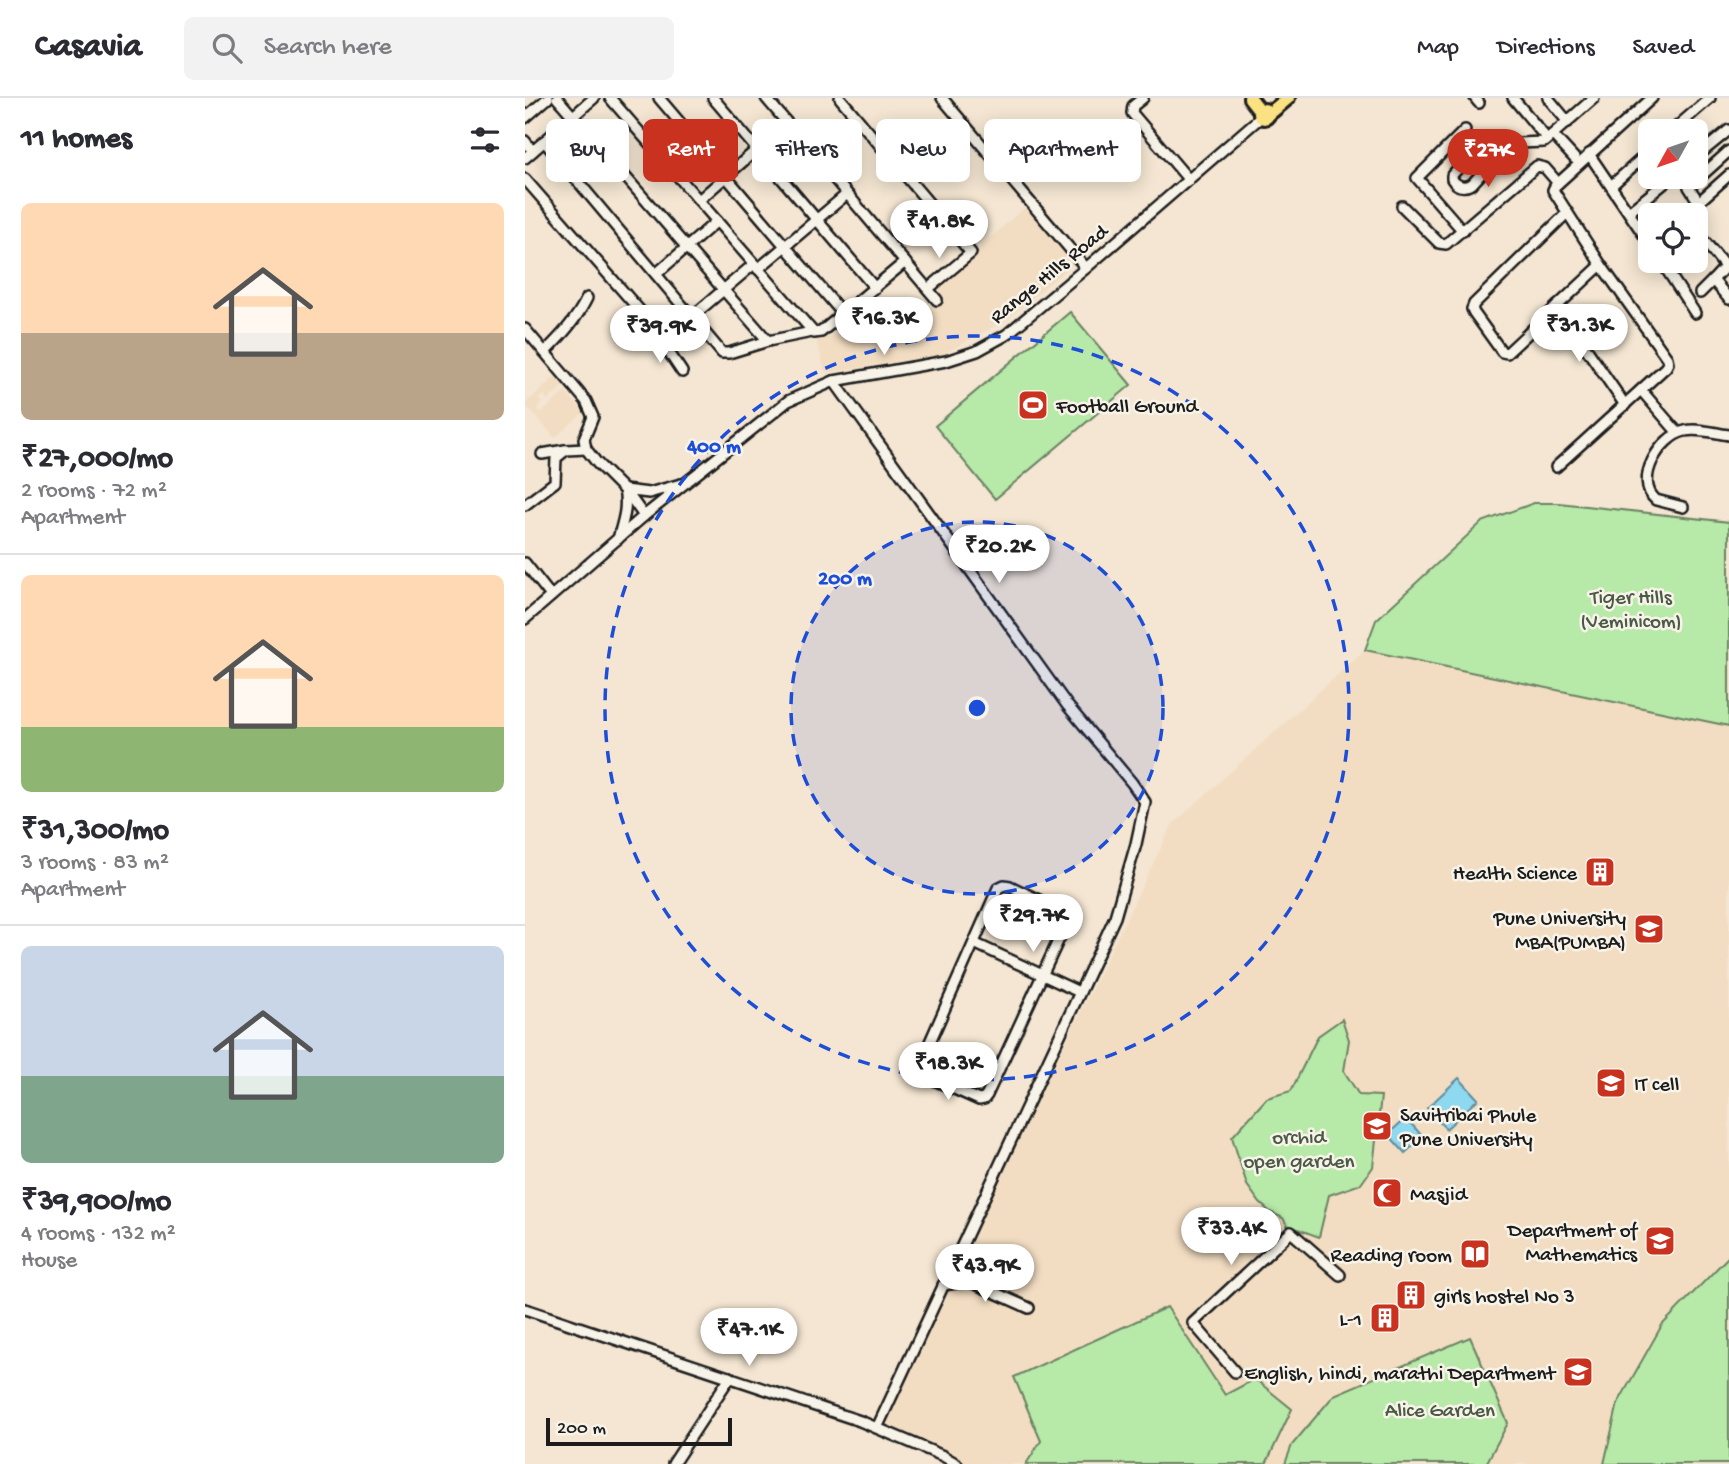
<!DOCTYPE html>
<html lang="en">
<head>
<meta charset="utf-8">
<style>
	:root { --surface:#fff; --page:#f2f2f3; --text:#2b2b33; --muted:#7c7c81; --line:#e1e1e2; --accent:#c8321e }
	body { margin:0; font-family:"Gochi Hand",sans-serif; background:var(--page); color:var(--text); height:100vh; display:flex; flex-direction:column; font-size:26px; white-space:nowrap }
	* { box-sizing:border-box; margin:0 }
	p { font-size:23px; color:var(--muted) }
	.icon { flex:none; width:38px; height:38px; fill:none; stroke:currentColor; stroke-width:2; stroke-linecap:round; stroke-linejoin:round }
	.map { position:relative; flex:1; overflow:hidden }
	.drawer { display:flex; flex-direction:column; background:var(--surface); width:525px }
	.drawer>* { flex:none }
	.top-card { position:absolute; left:21px; top:21px; width:665px; height:63px; display:flex; gap:14px }
	.needle { width:46px; rotate:230deg }
	.tools { position:absolute; left:1113px; top:21px; display:grid; gap:14px }
	.tools a { display:grid; place-items:center; width:70px; height:70px; border-radius:10px; background:var(--surface); box-shadow:0 4px 18px #0003; font-size:35px }
	.scale { position:absolute; left:21px; bottom:18px; width:186px; box-sizing:border-box; padding-left:7px; border:4px solid #1c1c1c; border-top:0; font-size:19px; line-height:24px; white-space:nowrap; color:#1c1c1c; -webkit-text-stroke:5px #f7f3e8; paint-order:stroke }
	.price { position:absolute; translate:-50% -60px; padding:0 16px; border-radius:24px; background:#fff; color:#222; font-size:23px; line-height:46px; filter:drop-shadow(0 2px 4px #0008) }
	.price::after { content:''; position:absolute; left:50%; top:42px; width:21px; height:16px; margin-left:-10px; background:inherit; clip-path:polygon(0 0,100% 0,50% 100%) }
	.price.current { background:var(--accent); color:#fff }
	ul { padding:0; list-style:none }
	li { display:grid; align-content:center; gap:14px; height:371px; padding:0 21px }
	li+li { border-top:2px solid var(--line) }
	li span { display:grid; place-items:center; height:217px; border-radius:10px; color:#555 }
	li>.icon { margin-inline-start:auto }
	span .icon { width:126px; height:126px; fill:#fffc; stroke-width:1 }
	li b { font-size:30px }
	h2 { display:flex; justify-content:space-between; align-items:center; height:84px; padding:0 21px; font-size:30px }
	.chip { padding:0 24px; border-radius:10px; background:var(--surface); box-shadow:0 4px 18px #0003; font-size:24px; line-height:63px }
	.chip.current { background:var(--accent); color:#fff }
	header { display:flex; align-items:center; gap:42px; box-sizing:border-box; height:98px; padding:0 35px; background:var(--surface); border-bottom:2px solid var(--line) }
	header strong { font-size:33px }
	nav { display:flex; gap:38px; margin-inline-start:auto; font-size:24px }
	.search { width:490px; height:63px; background:var(--page); display:flex; align-items:center; gap:18px; box-sizing:border-box; padding:0 24px; border-radius:10px; color:var(--muted); font-size:26px }
	main { display:flex; flex:1; min-height:0 }
	.map>svg:first-child { display:block }
	.built { fill:#f2ddc2 }
	.green { fill:#b7e9a9; stroke:#6a8262; stroke-width:2 }
	.water { fill:#8ed8f0; stroke:#608d9b; stroke-width:2 }
	.lines { fill:none; stroke-linecap:round; stroke-linejoin:round }
	.minor-casing { stroke:#1c1c1c; stroke-width:14 }
	.major-casing { stroke:#1c1c1c; stroke-width:18 }
	.minor { stroke:#f7f3e8; stroke-width:9 }
	.major { stroke:#fae181; stroke-width:12 }
	.ring { fill:none; stroke:#1d4ed8; stroke-width:3.5; stroke-dasharray:12 9 }
	.labels { text-anchor:middle; stroke-width:5; stroke-linejoin:round; paint-order:stroke }
	.street-label { font-size:21px; fill:#1c1c1c; stroke:#f7f3e8 }
	.poi-label { font-size:21px; fill:#1c1c1c; stroke:#f7f3e8; text-anchor:end }
	.park-label { font-size:21px; fill:#4a5a46; stroke:#f7f3e8 }
	.centre { fill:#1d4ed8; stroke:#f7f3e8; stroke-width:3.5 }
	.ring-label { font-size:21px; text-anchor:middle; font-weight:bold; fill:#1d4ed8; stroke:#f7f3e8; stroke-width:5; stroke-linejoin:round; paint-order:stroke }
</style>
</head>
<body>
<header>
<strong>Casavia</strong>
<div class="search"><svg class="icon" aria-label="search" viewBox="0 0 24 24"><circle cx="10" cy="10" r="6"/><path d="M15 15l6 6"/></svg>Search here</div>
<nav><a>Map</a><a>Directions</a><a>Saved</a></nav>
</header>
<main>
<section class="drawer">
<h2>11 homes<svg class="icon" aria-label="filters" viewBox="0 0 24 24"><path d="M4 7h16M4 17h16"/><circle cx="9" cy="7" r="2"/><circle cx="15" cy="17" r="2"/></svg></h2>
<ul>
<li><span style="background:linear-gradient(#ffd9b3 60%,#b9a48a 0)"><svg class="icon" aria-label="home" viewBox="0 0 24 24"><path d="M3 11l9-7 9 7M6 9v11h12V9"/></svg></span><div><b>₹27,000/mo</b><p>2 rooms · 72 m²</p><p>Apartment</p></div></li>
<li><span style="background:linear-gradient(#ffd9b3 70%,#8fb573 0)"><svg class="icon" aria-label="home" viewBox="0 0 24 24"><path d="M3 11l9-7 9 7M6 9v11h12V9"/></svg></span><div><b>₹31,300/mo</b><p>3 rooms · 83 m²</p><p>Apartment</p></div></li>
<li><span style="background:linear-gradient(#c9d6e8 60%,#7fa58c 0)"><svg class="icon" aria-label="home" viewBox="0 0 24 24"><path d="M3 11l9-7 9 7M6 9v11h12V9"/></svg></span><div><b>₹39,900/mo</b><p>4 rooms · 132 m²</p><p>House</p></div></li>
</ul>
</section>
<div class="map">
<svg width="1204" height="1366" viewBox="0 0 1204 1366">
	<rect width="100%" height="100%" fill="#f4e6d2"/>
	<filter id="ink" filterUnits="userSpaceOnUse"><feTurbulence type="fractalNoise" baseFrequency=".0143" numOctaves="2"/><feDisplacementMap in="SourceGraphic" scale="14" xChannelSelector="R" yChannelSelector="G"/><feConvolveMatrix kernelMatrix="1 2 1 2 8 2 1 2 1" color-interpolation-filters="sRGB"/></filter>
	<g filter="url(#ink)">
		<!-- built -->
		<g class="built">
			<path d="M500 109 549 165 480 223 416 257 301 275 291 242 407 212 419 201 409 190Z"/>
			<path d="M30 279 38 288 23 302 18 297 14 301 17 305 12 311 16 315 40 294 59 314 30 340 0 306Z"/>
			<path d="M840 552 1204 628V1366H432L352 1330 647 727Z"/>
		</g>
		<!-- green -->
		<g class="green">
			<path d="M545 214 606 287 470 401 410 328Z"/>
			<path d="M1009 405H1034L1204 424V628L840 552 851 522 957 424Z"/>
			<path d="M817 921 824 942 819 973 834 997 856 998 848 1069 836 1086 804 1097 794 1139 762 1127 758 1120 745 1114 735 1105 722 1087 707 1039 742 1000 766 993 793 938Z"/>
			<path d="M1204 1158V1366H1079L1093 1305 1137 1227Z"/>
			<path d="M642 1209 700 1297 730 1281 767 1311 741 1366H501L516 1343 489 1279Z"/>
			<path d="M945 1239 983 1325 961 1366H760L767 1347 809 1297Z"/>
		</g>
		<!-- water -->
		<g class="water">
			<path d="M934 980 953 1001 921 1031 902 1010Z"/>
			<path d="M881 1020 898 1039 880 1055 863 1036Z"/>
		</g>
		<g class="lines">
			<!-- minor casing -->
			<g class="minor-casing">
				<g id="minor">
					<path d="M32 0 243 243"/>
					<path d="M85 0 289 235 296 234 380 164"/>
					<path d="M134 0 318 216"/>
					<path d="M188 0 350 190"/>
					<path d="M241 0 412 202"/>
					<path d="M315 0 446 155 403 191"/>
					<path d="M417 0 561 170"/>
					<path d="M618 0 608 8 607 15 664 82"/>
					<path d="M950 0 954 5"/>
					<path d="M988 0 1022 41"/>
					<path d="M1023 0 1043 24"/>
					<path d="M0 20 23 0"/>
					<path d="M1147 33 1185 0"/>
					<path d="M1028 37 1050 61"/>
					<path d="M0 43 8 53"/>
					<path d="M19 43 197 255H204L243 243 287 234"/>
					<path d="M1064 56 1125 146"/>
					<path d="M1171 59 1204 32"/>
					<path d="M0 60 69 0"/>
					<path d="M965 65 954 56H947L927 77V81C932 89 939 90 947 86L975 55 994 45 1019 44 1069 0"/>
					<path d="M0 81 117 215 137 244 229 166"/>
					<path d="M1086 88 1125 53"/>
					<path d="M174 102 262 25"/>
					<path d="M1173 103 1164 89 1204 53"/>
					<path d="M877 108 914 145 921 146 1012 68 1020 70 1033 85"/>
					<path d="M1104 114 1147 79"/>
					<path d="M1042 115 949 206 947 211 949 215 977 254 982 255 1076 167"/>
					<path d="M1159 117 1204 77"/>
					<path d="M938 133 892 80 940 32"/>
					<path d="M1171 136 1181 145 1198 166 1199 170 1188 182"/>
					<path d="M1136 163 1170 215"/>
					<path d="M233 171 322 96"/>
					<path d="M131 176 192 123"/>
					<path d="M1175 195 1188 182 1204 201"/>
					<path d="M1032 208 1100 307"/>
					<path d="M0 231 61 303 68 319 59 341 61 351 72 365 104 397 119 418"/>
					<path d="M137 244 157 274"/>
					<path d="M20 254C36 238 52 221 62 200"/>
					<path d="M309 283 542 607 607 685 620 704 611 746 590 819 352 1330"/>
					<path d="M1116 292 1153 335"/>
					<path d="M17 356 40 352"/>
					<path d="M1031 369 1141 269 1143 265 1142 260 1076 167 1028 92 1030 88 1127 0"/>
					<path d="M0 407 30 384 31 360 41 352 61 351"/>
					<path d="M1158 409 1131 402C1108 383 1135 338 1160 333 1173 330 1190 335 1204 337"/>
					<path d="M93 441C98 423 103 410 99 392L124 395 156 386"/>
					<path d="M0 465 26 498"/>
					<path d="M0 521 119 418 263 303 309 283 421 263 452 253 481 237 561 170 736 19"/>
					<path d="M479 787 485 788 545 817 462 997 459 1001 454 1002 398 977 393 971 473 790Z"/>
					<path d="M449 845 554 894"/>
					<path d="M418 1187 444 1183 504 1210"/>
					<path d="M0 1211 335 1323 418 1358 432 1366"/>
					<path d="M710 1274 668 1225 766 1134 815 1177"/>
					<path d="M148 1366 205 1279"/>
				</g>
			</g>
			<!-- major casing -->
			<g class="major-casing">
				<g id="major">
					<path d="M725 0 736 14"/>
					<circle cx="739" cy="16" r="4"/>
					<path d="M744 16 763 0"/>
				</g>
			</g>
			<!-- minor -->
			<use href="#minor" class="minor"/>
			<!-- major -->
			<use href="#major" class="major"/>
		</g>
	</g>
	<!-- distance rings -->
	<circle cx="452" cy="610" r="186" fill="#1d4ed8" fill-opacity=".12"/>
	<g class="ring">
		<circle cx="452" cy="610" r="186"/>
		<circle cx="452" cy="610" r="372"/>
	</g>
	<!-- icons -->
	<defs>
		<g id="stadium-square" transform="scale(1.575)"><rect x="-9" y="-9" width="18" height="18" rx="4" fill="#c8321e" stroke="#f7f3e8"/><path d="M0-5a6.5 5 0 1 0 0 10a6.5 5 0 1 0 0-10ZM-3.5-1.8h7v3.6h-7Z" fill="#fff"/></g>
		<g id="building-square" transform="scale(1.575)"><rect x="-9" y="-9" width="18" height="18" rx="4" fill="#c8321e" stroke="#f7f3e8"/><path d="M-4-6H4V6H1V3H-1V6H-4ZM-2.5-4.3h1.7v1.8h-1.7ZM.8-4.3h1.7v1.8H.8ZM-2.5-1h1.7V.8h-1.7ZM.8-1h1.7V.8H.8Z" fill="#fff"/></g>
		<g id="university-square" transform="scale(1.575)"><rect x="-9" y="-9" width="18" height="18" rx="4" fill="#c8321e" stroke="#f7f3e8"/><path d="M0-5L7-2L0 1L-7-2ZM-4 1L0 2.5L4 1V4Q0 6-4 4Z" fill="#fff"/></g>
		<g id="mosque-square" transform="scale(1.575)"><rect x="-9" y="-9" width="18" height="18" rx="4" fill="#c8321e" stroke="#f7f3e8"/><path d="M3.5-4.9A6 6 0 1 0 3.5 4.9A5 5 0 1 1 3.5-4.9Z" fill="#fff"/></g>
		<g id="library-square" transform="scale(1.575)"><rect x="-9" y="-9" width="18" height="18" rx="4" fill="#c8321e" stroke="#f7f3e8"/><path d="M-6-4Q-3-5.5-.7-3.5V5Q-3 3-6 4ZM6-4Q3-5.5 .7-3.5V5Q3 3 6 4Z" fill="#fff"/></g>
	</defs>
	<g fill-rule="evenodd">
		<use href="#stadium-square" x="508" y="307"/>
		<use href="#building-square" x="1075" y="774"/>
		<use href="#university-square" x="1124" y="831"/>
		<use href="#university-square" x="1086" y="985"/>
		<use href="#university-square" x="852" y="1028"/>
		<use href="#mosque-square" x="862" y="1095"/>
		<use href="#university-square" x="1135" y="1143"/>
		<use href="#library-square" x="950" y="1156"/>
		<use href="#building-square" x="886" y="1197"/>
		<use href="#building-square" x="860" y="1220"/>
		<use href="#university-square" x="1053" y="1274"/>
	</g>
	<g class="labels">
		<!-- street labels -->
		<g class="street-label">
			<text transform="translate(523 175) rotate(-39)" y="7">Range Hills Road</text>
		</g>
		<!-- poi labels -->
		<g class="poi-label">
			<text x="531" y="314" text-anchor="start">Football Ground</text>
			<text x="1052" y="781">Health Science</text>
			<text x="1101" y="826">Pune University<tspan x="1101" dy="24">MBA(PUMBA)</tspan></text>
			<text x="1109" y="992" text-anchor="start">IT cell</text>
			<text x="875" y="1023" text-anchor="start">Savitribai Phule<tspan x="875" dy="24">Pune University</tspan></text>
			<text x="885" y="1102" text-anchor="start">Masjid</text>
			<text x="1112" y="1138">Department of<tspan x="1112" dy="24">Mathematics</tspan></text>
			<text x="927" y="1163">Reading room</text>
			<text x="909" y="1204" text-anchor="start">girls hostel No 3</text>
			<text x="837" y="1227">L-1</text>
			<text x="1030" y="1281">English, hindi, marathi Department</text>
		</g>
		<!-- park labels -->
		<g class="park-label">
			<text x="1106" y="505">Tiger Hills<tspan x="1106" dy="24">(Veminicom)</tspan></text>
			<text x="774" y="1045">orchid<tspan x="774" dy="24">open garden</tspan></text>
			<text x="915" y="1318">Alice Garden</text>
		</g>
	</g>
	<circle cx="452" cy="610" r="10" class="centre"/>
	<g class="ring-label">
		<text x="189" y="354">400 m</text>
		<text x="320" y="486">200 m</text>
	</g>
</svg>
<div class="tools">
<a><svg class="needle" viewBox="-14 -14 28 28"><path d="M0-13l5 13h-10z" fill="#e53935"/><path d="M0 13l5-13h-10z" fill="#7c7c81"/></svg></a>
<a><svg class="icon" aria-label="locate" viewBox="0 0 24 24"><circle cx="12" cy="12" r="6"/><path d="M12 2v4M12 18v4M2 12h4M18 12h4"/></svg></a>
</div>
<div class="scale">200 m</div>
<b class="price current" style="left:963px;top:91px">₹27K</b>
<b class="price" style="left:414px;top:162px">₹41.8K</b>
<b class="price" style="left:359px;top:259px">₹16.3K</b>
<b class="price" style="left:1054px;top:266px">₹31.3K</b>
<b class="price" style="left:135px;top:267px">₹39.9K</b>
<b class="price" style="left:474px;top:487px">₹20.2K</b>
<b class="price" style="left:508px;top:856px">₹29.7K</b>
<b class="price" style="left:423px;top:1004px">₹18.3K</b>
<b class="price" style="left:706px;top:1169px">₹33.4K</b>
<b class="price" style="left:460px;top:1206px">₹43.9K</b>
<b class="price" style="left:224px;top:1270px">₹47.1K</b>
<div class="top-card">
<a class="chip">Buy</a>
<a class="chip current">Rent</a>
<a class="chip">Filters</a>
<a class="chip">New</a>
<a class="chip">Apartment</a>
</div>
</div>
</main>
</body>
</html>
